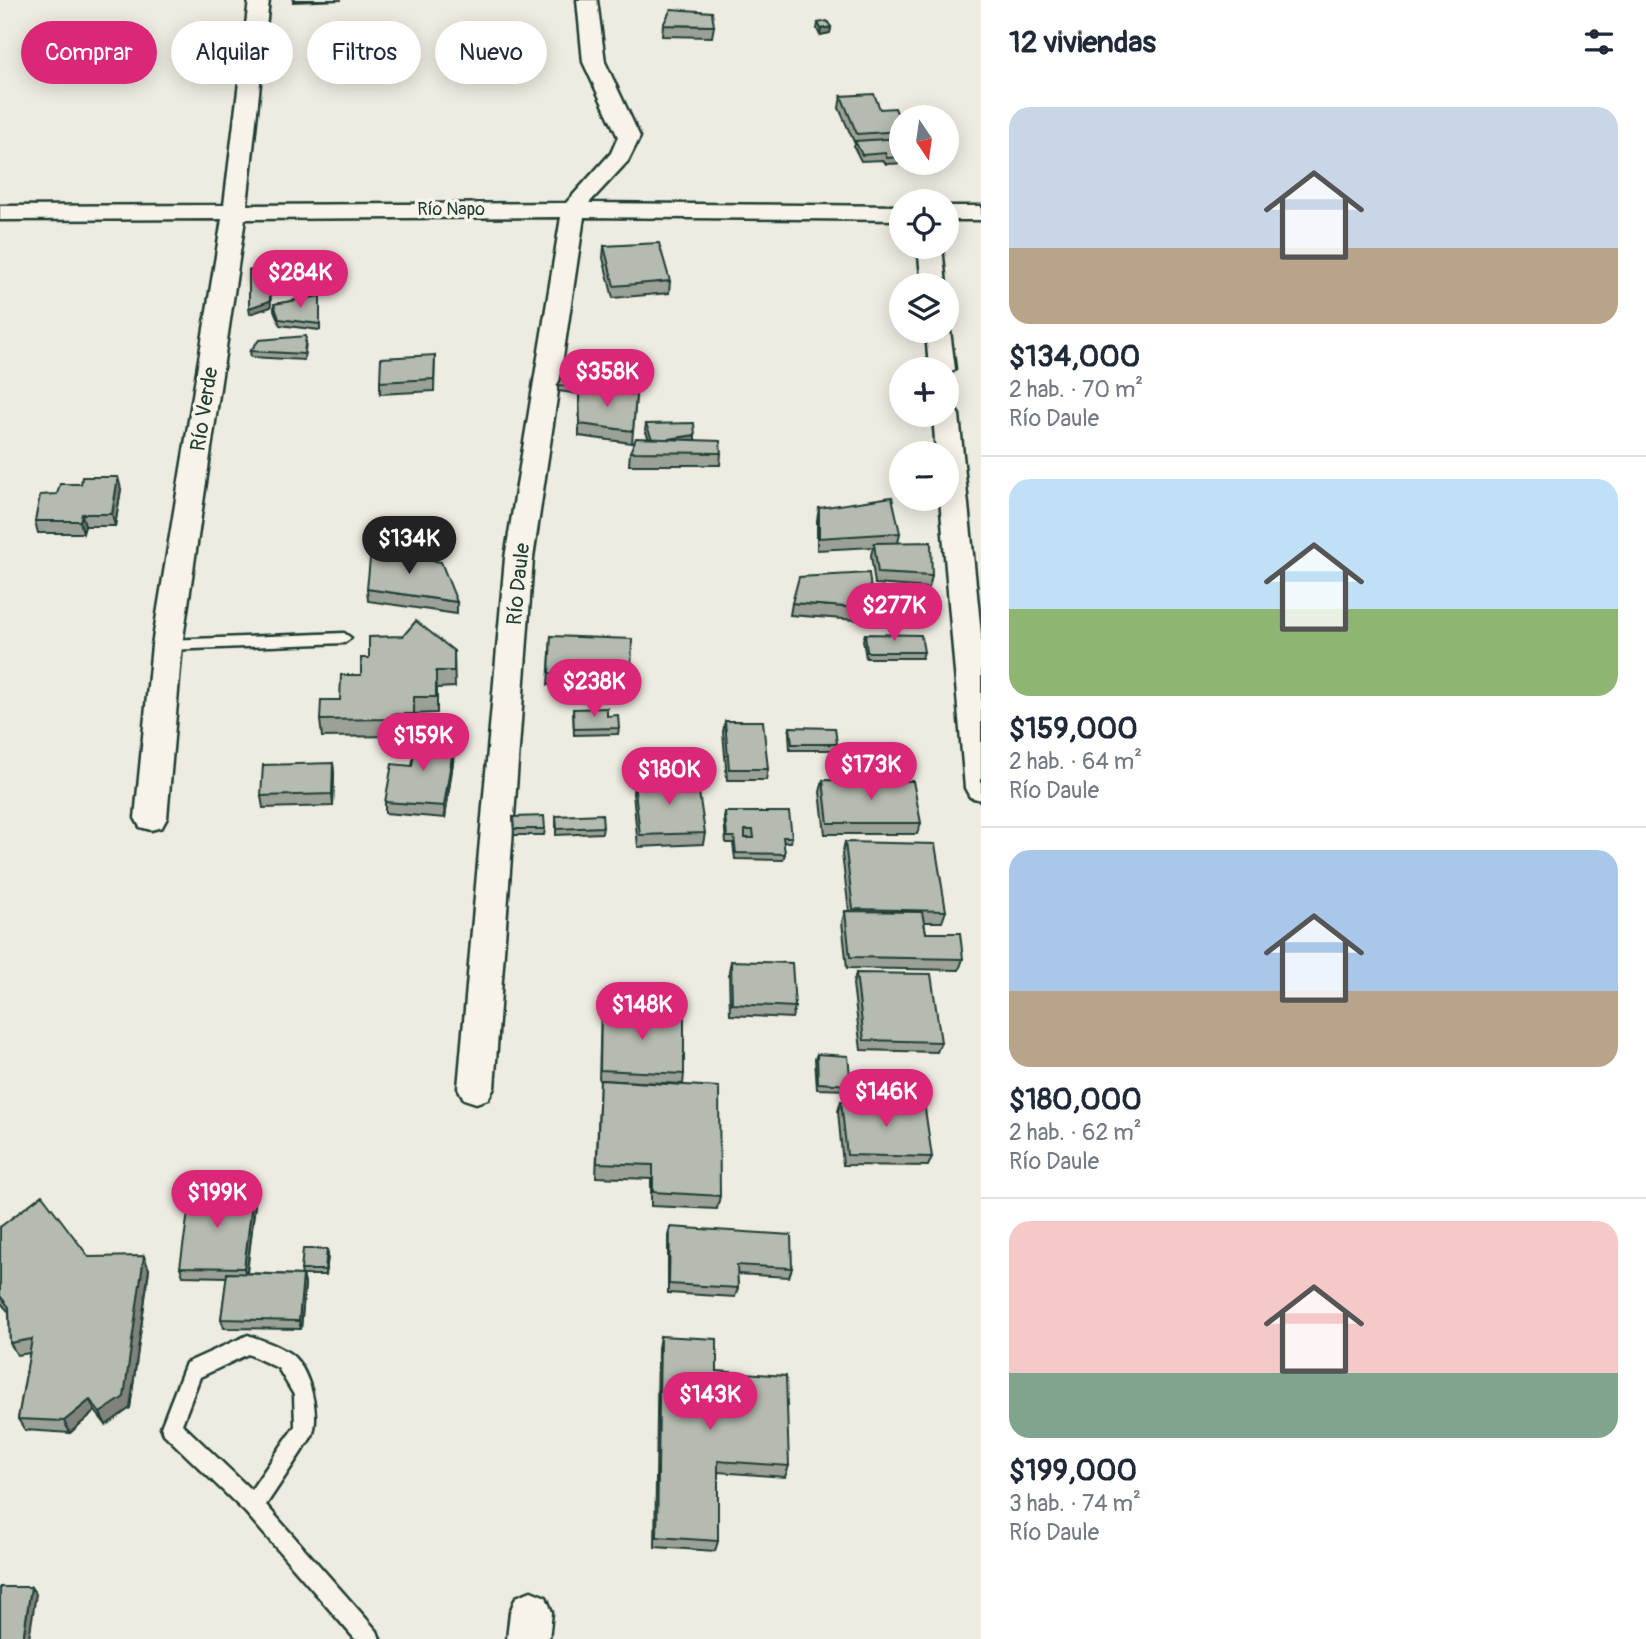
<!DOCTYPE html>
<html lang="es">
<head>
<meta charset="utf-8">
<style>
	:root { --surface:#fff; --page:#f6f6f7; --text:#1f2937; --muted:#747a83; --line:#e0e1e3; --accent:#db2777 }
	body { margin:0; font-family:Pangolin,sans-serif; background:var(--page); color:var(--text); height:100vh; display:flex; flex-direction:column; font-size:26px; white-space:nowrap }
	* { box-sizing:border-box; margin:0 }
	p { font-size:23px; color:var(--muted) }
	.icon { flex:none; width:38px; height:38px; fill:none; stroke:currentColor; stroke-width:2; stroke-linecap:round; stroke-linejoin:round }
	.map { position:relative; flex:1; overflow:hidden }
	.details { display:flex; flex-direction:column; background:var(--surface); width:665px }
	.details>* { flex:none }
	.banner { position:absolute; left:21px; top:21px; width:665px; height:63px; display:flex; gap:14px }
	.needle { width:46px; rotate:167deg }
	.buttons { position:absolute; left:889px; top:105px; display:grid; gap:14px }
	.buttons a { display:grid; place-items:center; width:70px; height:70px; border-radius:50%; background:var(--surface); box-shadow:0 4px 18px #0003; font-size:35px }
	.price { position:absolute; translate:-50% -60px; padding:0 16px; border-radius:24px; background:var(--accent); color:#fff; font-size:23px; line-height:46px; filter:drop-shadow(0 2px 4px #0008) }
	.price::after { content:''; position:absolute; left:50%; top:42px; width:21px; height:16px; margin-left:-10px; background:inherit; clip-path:polygon(0 0,100% 0,50% 100%) }
	.price.selected { background:#222; color:#fff }
	ul { padding:0; list-style:none }
	li { display:grid; align-content:center; gap:14px; height:371px; padding:0 28px }
	li+li { border-top:2px solid var(--line) }
	li span { display:grid; place-items:center; height:217px; border-radius:21px; color:#555 }
	li>.icon { margin-inline-start:auto }
	span .icon { width:126px; height:126px; fill:#fffc; stroke-width:1 }
	li b { font-size:30px }
	h2 { display:flex; justify-content:space-between; align-items:center; height:84px; padding:0 28px; font-size:30px }
	.tag { padding:0 24px; border-radius:32px; background:var(--surface); box-shadow:0 4px 18px #0003; font-size:24px; line-height:63px }
	.tag.selected { background:var(--accent); color:#fff }
	main { display:flex; flex:1; min-height:0 }
	.map>svg:first-child { display:block }
	.lines { fill:none; stroke-linecap:round; stroke-linejoin:round }
	.lane-casing { stroke:#1f3d34; stroke-width:5 }
	.street-casing { stroke:#1f3d34; stroke-width:5 }
	.lane { fill:#f7f3e8; fill-rule:evenodd }
	.street { fill:#f7f3e8; fill-rule:evenodd }
	.wall { fill:#9ca197; stroke:#1f3d34; stroke-width:2 }
	.shaded-wall { fill:#7f837b; stroke:#1f3d34; stroke-width:2 }
	.building { fill:#b5bbb0; stroke:#1f3d34; stroke-width:2; fill-rule:evenodd }
	.labels { text-anchor:middle; stroke-width:7; stroke-linejoin:round; paint-order:stroke }
	.far-street-label { font-size:18px; fill:#1f3d34; stroke:#f7f3e8 }
	.street-label { font-size:21px; fill:#1f3d34; stroke:#f7f3e8 }
</style>
</head>
<body>
<main>
<div class="map">
<svg width="981" height="1639" viewBox="0 0 981 1639">
	<rect width="100%" height="100%" fill="#eeece1"/>
	<filter id="ink" filterUnits="userSpaceOnUse"><feTurbulence type="fractalNoise" baseFrequency=".0143" numOctaves="2"/><feDisplacementMap in="SourceGraphic" scale="14" xChannelSelector="R" yChannelSelector="G"/><feConvolveMatrix kernelMatrix="1 2 1 2 8 2 1 2 1" color-interpolation-filters="sRGB"/></filter>
	<g filter="url(#ink)">
		<g class="lines">
			<!-- lane casing -->
			<g class="lane-casing">
				<g id="lane">
					<path d="M344 633 351 638 344 643 167 650 160 645 167 640Z"/>
					<path d="M248 1335C261 1340 278 1345 289 1353 309 1366 321 1414 312 1436L266 1505 377 1631 380 1639H355L246 1513 164 1434 161 1427 186 1363ZM248 1354 278 1368 294 1395 295 1426 251 1490 182 1424 200 1377Z"/>
				</g>
			</g>
			<!-- street casing -->
			<g class="street-casing">
				<g id="street">
					<path d="M249 0H269L247 205 566 203 611 153 618 137 583 62 577 0H597L605 62 640 137 628 161 589 203 901 206V220L584 217 533 558 494 1088 488 1099 476 1103 464 1099 458 1088 505 558 561 217 245 219 182 645 167 818 162 827 151 830 140 827 135 818 152 645 222 219 0 220V206L224 205Z"/>
					<rect x="947" y="206" width="34" height="14"/>
					<path d="M918 247H942L946 285H922Z"/>
					<path d="M947 326 950 331 955 369 947 376V369H929L926 331H947Z"/>
					<path d="M947 407 955 409 959 415 981 634V800L970 797 965 788 940 499H947V453H936L933 415H947Z"/>
					<path d="M531 1591 546 1597 552 1612 549 1639H507L510 1612 516 1597Z"/>
				</g>
			</g>
			<!-- lane -->
			<use href="#lane" class="lane"/>
			<!-- street -->
			<use href="#street" class="street"/>
		</g>
		<!-- wall -->
		<g class="wall">
			<path d="M293 0H342L293 2Z"/>
			<path d="M818 23 831 27 830 33 820 35 817 29Z"/>
			<path d="M663 25 714 26 712 37 662 36Z"/>
			<path d="M841 96 880 109 901 120V163H908L886 164 883 160 861 161 854 147 855 144 839 108Z"/>
			<path d="M604 246 670 281 669 293 613 298 603 258Z"/>
			<path d="M320 296V330L280 325 274 310V304Z"/>
			<path d="M306 342 304 360 251 357 250 351Z"/>
			<path d="M435 355 434 391 380 394V382Z"/>
			<path d="M558 385 636 395 632 443 579 436V394L558 391Z"/>
			<path d="M646 424 695 440 721 453 720 465H629L630 452 649 439 645 430Z"/>
			<path d="M121 489 115 526H85L83 533H38L35 521 57 494Z"/>
			<path d="M819 508 900 533 898 543 932 576 929 588 875 584 871 555 873 547 817 550V520Z"/>
			<path d="M367 589 457 602V614L368 601Z"/>
			<path d="M792 603 873 609 870 621 790 615Z"/>
			<path d="M865 634 924 652 922 658H866L863 640Z"/>
			<path d="M551 636 631 676 630 688 548 685Z"/>
			<path d="M454 651 455 687 437 688V713L415 714V730L395 731V736L322 737 320 720 340 700 361 675 369 658Z"/>
			<path d="M573 709 607 716 619 728 618 734 574 735Z"/>
			<path d="M725 721 768 769 766 780H727L723 732Z"/>
			<path d="M790 727 837 744 836 750H790L789 733Z"/>
			<path d="M455 748 445 818 385 813V802L412 766Z"/>
			<path d="M333 763 334 774 333 806 263 808 261 796Z"/>
			<path d="M823 780 921 823 917 834H825L820 792Z"/>
			<path d="M634 781 705 833 703 844 638 847 633 793Z"/>
			<path d="M725 812 792 837 791 842H783L785 854 783 860 735 859 733 843H726L724 818Z"/>
			<path d="M556 816 603 827 602 833 556 835Z"/>
			<path d="M513 817 545 829 544 835H514Z"/>
			<path d="M845 842 946 911 942 922H924L926 933 963 959 959 970 847 968 842 922 845 911H849L842 854Z"/>
			<path d="M731 961 795 1007 792 1018 730 1015 729 971Z"/>
			<path d="M856 973 941 1042 937 1052 861 1050 853 984Z"/>
			<path d="M601 1011 684 1074 683 1084 599 1080Z"/>
			<path d="M817 1054 851 1085 849 1090 817 1089 815 1059Z"/>
			<path d="M600 1080 720 1196 717 1209 651 1206V1179L596 1177Z"/>
			<path d="M841 1101 932 1157 928 1166 843 1165 838 1111Z"/>
			<path d="M255 1204 247 1273 302 1275 301 1270 328 1254 326 1275H303L305 1284 301 1329 224 1328 221 1319 227 1277 183 1276 180 1267Z"/>
			<path d="M0 1227 89 1257 149 1269 130 1408 106 1425 95 1411 70 1433 25 1430 18 1419 30 1353 17 1355 10 1343 9 1312 0 1302Z"/>
			<path d="M670 1227 792 1268 789 1277 737 1274 738 1288 735 1297 668 1293V1236Z"/>
			<path d="M660 1336 717 1371 789 1466 785 1477 718 1472V1541L715 1551 655 1547 658 1348Z"/>
		</g>
		<!-- shaded-wall -->
		<g class="shaded-wall">
			<path d="M831 27 830 33 820 35 821 29Z"/>
			<path d="M270 276 271 307 250 314 249 308Z"/>
			<path d="M695 435V441H653Z"/>
			<path d="M118 477 121 489 115 526 112 514Z"/>
			<path d="M82 514 85 526 83 533 80 521Z"/>
			<path d="M455 737V748L445 818 444 806Z"/>
			<path d="M333 763 334 774 333 806 332 794Z"/>
			<path d="M253 1194 255 1204 246 1277 244 1268Z"/>
			<path d="M327 1249 328 1254 326 1275 325 1270Z"/>
			<path d="M144 1256 149 1269 130 1408 106 1425 100 1413Z"/>
			<path d="M303 1275 305 1284 301 1329 299 1321Z"/>
			<path d="M90 1400 95 1411 70 1433 64 1421Z"/>
			<path d="M31 1587 36 1594 29 1639H23Z"/>
		</g>
		<!-- building -->
		<g class="building">
			<path d="M671 9 712 12 714 26 663 25Z"/>
			<path d="M827 21 831 27 821 29 818 23Z"/>
			<path d="M874 94 880 109 895 108 900 120H901V131L857 134 841 96Z"/>
			<path d="M901 138V157L887 158 885 153 862 155 855 141Z"/>
			<path d="M659 243 670 281 614 286 604 246Z"/>
			<path d="M249 270 270 276V301L249 308Z"/>
			<path d="M320 296V324L279 319 274 304Z"/>
			<path d="M306 336 304 354 250 351 259 340Z"/>
			<path d="M435 355 434 379 380 382 381 358Z"/>
			<path d="M567 368H602V390L558 385Z"/>
			<path d="M579 388 636 395 633 431 580 424Z"/>
			<path d="M694 423 695 435 668 439H652L646 424Z"/>
			<path d="M636 438 720 441 721 453 630 452Z"/>
			<path d="M82 477H118L112 514H82L80 521H35L40 495 57 494 60 484H81Z"/>
			<path d="M892 497 900 533 819 538V508Z"/>
			<path d="M931 542 932 576 878 573 874 543Z"/>
			<path d="M371 549 441 562 457 602 367 589Z"/>
			<path d="M869 573 873 609 792 603 799 577Z"/>
			<path d="M416 621 454 651V671H436V697H414V714H393L394 719 320 720 321 700H340L341 675H361V658H369V637L403 636Z"/>
			<path d="M865 634 921 635 924 652H867Z"/>
			<path d="M551 636 632 639 631 676 549 673Z"/>
			<path d="M607 708V716L618 715 619 728 574 729 573 709Z"/>
			<path d="M725 721H763L768 769H729Z"/>
			<path d="M790 727 835 728 837 744H792Z"/>
			<path d="M417 734 455 737 444 806 385 802 392 764 412 766Z"/>
			<path d="M333 763 332 794 261 796 263 765Z"/>
			<path d="M697 779 705 833 640 835 634 781Z"/>
			<path d="M823 780 913 781 921 823H828Z"/>
			<path d="M725 812H789L792 837H783L785 854 736 853 734 837H727ZM745 830H753L754 838H745Z"/>
			<path d="M602 814 603 827 557 829 556 816Z"/>
			<path d="M544 816 545 829H514L513 817Z"/>
			<path d="M845 842 935 844 946 911 853 909Z"/>
			<path d="M845 911 922 912 926 933H960L963 959 850 957Z"/>
			<path d="M731 961 792 963 795 1007 732 1004Z"/>
			<path d="M856 973 931 974 941 1042 864 1040Z"/>
			<path d="M601 1011 684 1014V1074L600 1070Z"/>
			<path d="M817 1054 848 1056 851 1085 818 1083Z"/>
			<path d="M600 1080 719 1087 720 1196 653 1192V1165L597 1163Z"/>
			<path d="M841 1101 924 1102 932 1157 847 1155Z"/>
			<path d="M191 1192 253 1194 244 1268 180 1267Z"/>
			<path d="M42 1195 89 1257 144 1256 124 1397 100 1413 90 1400 64 1421 18 1419 32 1339 10 1343 9 1307 0 1296V1227Z"/>
			<path d="M670 1227 791 1235 792 1268 737 1265 738 1288 669 1284Z"/>
			<path d="M303 1249H327L325 1270H301Z"/>
			<path d="M227 1273 303 1275 299 1321 221 1319Z"/>
			<path d="M660 1336 717 1339V1371L786 1376 789 1466 718 1461V1541L657 1537Z"/>
			<path d="M0 1587H31L23 1639H0Z"/>
		</g>
	</g>
	<g class="labels">
		<!-- far-street labels -->
		<g class="far-street-label">
			<text x="451" y="215">Río Napo</text>
		</g>
		<!-- street labels -->
		<g class="street-label">
			<text transform="translate(204 409) rotate(-81)" y="7">Río Verde</text>
			<text transform="translate(518 584) rotate(-84)" y="7">Río Daule</text>
		</g>
	</g>
</svg>
<div class="buttons">
<a><svg class="needle" viewBox="-14 -14 28 28"><path d="M0-13l5 13h-10z" fill="#e53935"/><path d="M0 13l5-13h-10z" fill="#747a83"/></svg></a>
<a><svg class="icon" aria-label="locate" viewBox="0 0 24 24"><circle cx="12" cy="12" r="6"/><path d="M12 2v4M12 18v4M2 12h4M18 12h4"/></svg></a>
<a><svg class="icon" aria-label="layers" viewBox="0 0 24 24"><path d="M12 4l9 5-9 5-9-5zM3 14l9 5 9-5"/></svg></a>
<a>+</a>
<a>−</a>
</div>
<b class="price" style="left:300px;top:310px">$284K</b>
<b class="price" style="left:607px;top:409px">$358K</b>
<b class="price selected" style="left:409px;top:576px">$134K</b>
<b class="price" style="left:894px;top:643px">$277K</b>
<b class="price" style="left:594px;top:719px">$238K</b>
<b class="price" style="left:423px;top:773px">$159K</b>
<b class="price" style="left:871px;top:802px">$173K</b>
<b class="price" style="left:669px;top:807px">$180K</b>
<b class="price" style="left:642px;top:1042px">$148K</b>
<b class="price" style="left:886px;top:1129px">$146K</b>
<b class="price" style="left:217px;top:1230px">$199K</b>
<b class="price" style="left:710px;top:1432px">$143K</b>
<div class="banner">
<a class="tag selected">Comprar</a>
<a class="tag">Alquilar</a>
<a class="tag">Filtros</a>
<a class="tag">Nuevo</a>
</div>
</div>
<section class="details">
<h2>12 viviendas<svg class="icon" aria-label="filters" viewBox="0 0 24 24"><path d="M4 7h16M4 17h16"/><circle cx="9" cy="7" r="2"/><circle cx="15" cy="17" r="2"/></svg></h2>
<ul>
<li><span style="background:linear-gradient(#c9d6e8 65%,#b9a48a 0)"><svg class="icon" aria-label="home" viewBox="0 0 24 24"><path d="M3 11l9-7 9 7M6 9v11h12V9"/></svg></span><div><b>$134,000</b><p>2 hab. · 70 m²</p><p>Río Daule</p></div></li>
<li><span style="background:linear-gradient(#bfe0f5 60%,#8fb573 0)"><svg class="icon" aria-label="home" viewBox="0 0 24 24"><path d="M3 11l9-7 9 7M6 9v11h12V9"/></svg></span><div><b>$159,000</b><p>2 hab. · 64 m²</p><p>Río Daule</p></div></li>
<li><span style="background:linear-gradient(#a9c7e8 65%,#b9a48a 0)"><svg class="icon" aria-label="home" viewBox="0 0 24 24"><path d="M3 11l9-7 9 7M6 9v11h12V9"/></svg></span><div><b>$180,000</b><p>2 hab. · 62 m²</p><p>Río Daule</p></div></li>
<li><span style="background:linear-gradient(#f6c9c9 70%,#7fa58c 0)"><svg class="icon" aria-label="home" viewBox="0 0 24 24"><path d="M3 11l9-7 9 7M6 9v11h12V9"/></svg></span><div><b>$199,000</b><p>3 hab. · 74 m²</p><p>Río Daule</p></div></li>
</ul>
</section>
</main>
</body>
</html>
